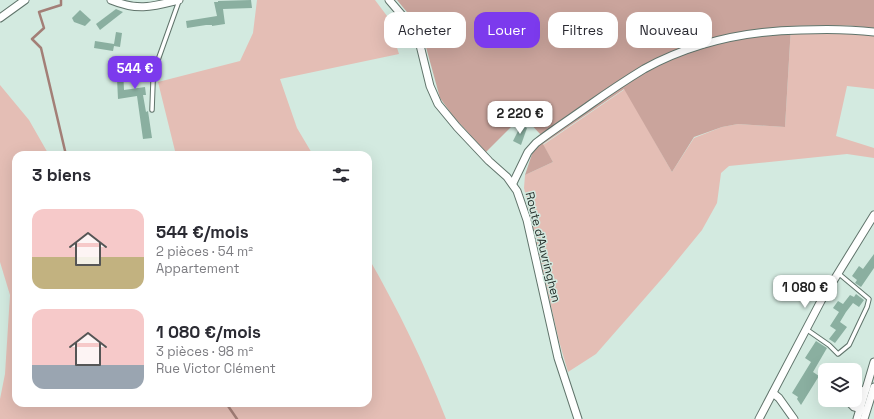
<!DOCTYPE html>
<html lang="fr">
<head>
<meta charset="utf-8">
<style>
	:root { --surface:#fff; --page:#f7f7f7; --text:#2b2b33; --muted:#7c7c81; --accent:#7c3aed }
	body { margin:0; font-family:"Space Grotesk",sans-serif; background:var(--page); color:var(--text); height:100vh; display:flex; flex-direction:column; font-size:15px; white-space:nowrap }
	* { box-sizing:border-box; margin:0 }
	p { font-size:13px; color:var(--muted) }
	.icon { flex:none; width:22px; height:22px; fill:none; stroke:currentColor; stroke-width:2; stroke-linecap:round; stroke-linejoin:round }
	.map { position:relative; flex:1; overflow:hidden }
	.side { position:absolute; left:12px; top:151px; width:360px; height:256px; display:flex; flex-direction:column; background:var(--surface); border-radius:12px; box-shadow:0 4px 16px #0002 }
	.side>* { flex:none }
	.guide { position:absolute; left:384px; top:12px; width:380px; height:36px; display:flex; gap:8px }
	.tools { position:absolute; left:818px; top:363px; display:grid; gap:8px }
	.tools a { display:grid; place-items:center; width:44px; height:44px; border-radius:8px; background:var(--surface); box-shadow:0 4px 16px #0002; font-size:20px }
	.price { position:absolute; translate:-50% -34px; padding:0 9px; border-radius:8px; background:#fff; color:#222; font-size:13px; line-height:26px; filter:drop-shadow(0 1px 2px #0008) }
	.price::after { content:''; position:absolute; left:50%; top:24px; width:12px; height:9px; margin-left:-6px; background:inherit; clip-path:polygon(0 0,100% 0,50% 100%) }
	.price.active { background:var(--accent); color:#fff }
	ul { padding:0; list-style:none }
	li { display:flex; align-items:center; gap:12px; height:100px; padding:0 20px }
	li span { display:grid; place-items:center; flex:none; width:112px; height:80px; border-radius:12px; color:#555 }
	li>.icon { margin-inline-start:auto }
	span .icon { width:48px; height:48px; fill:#fffc; stroke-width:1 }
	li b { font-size:17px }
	h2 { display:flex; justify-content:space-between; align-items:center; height:48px; padding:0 20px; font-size:17px }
	.tag { padding:0 14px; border-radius:12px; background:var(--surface); box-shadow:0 4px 16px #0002; font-size:14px; line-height:36px }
	.tag.active { background:var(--accent); color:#fff }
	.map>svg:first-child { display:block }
	.green { fill:#e4beb5 }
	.forest { fill:#caa49c }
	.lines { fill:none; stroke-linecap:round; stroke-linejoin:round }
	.stream { stroke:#a37f77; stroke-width:2.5 }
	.building { fill:#8aafa0 }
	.service-casing { stroke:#60746b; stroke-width:5.5 }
	.minor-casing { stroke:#60746b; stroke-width:9 }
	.service { stroke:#fff; stroke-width:3.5 }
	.minor { stroke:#fff; stroke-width:7 }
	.labels { text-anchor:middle; stroke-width:3; stroke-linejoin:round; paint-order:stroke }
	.street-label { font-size:12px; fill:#252e2a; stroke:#d3eae0 }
</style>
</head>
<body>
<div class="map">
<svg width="874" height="419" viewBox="0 0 874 419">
	<rect width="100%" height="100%" fill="#d3eae0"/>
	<!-- green -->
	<g class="green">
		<path d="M257 0H375L387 16 399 54 280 79 297 128 313 155H176L158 82 240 61 253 33Z"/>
		<path d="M844 25 874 28V89L847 86 836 136 874 148V158L847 154 729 166 721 173 717 203 702 230 666 274 596 354 568 372 559 341 524 188 525 175 553 162 543 145 625 89 672 172 694 138 722 127 738 124 785 127 791 26Z"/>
		<path d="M0 85 29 120 49 155H16V403H368V257C398 309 424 363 446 419H0V399L5 374 10 295 0 262Z"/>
	</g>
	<!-- forest -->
	<path class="forest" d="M397 0H874V28L844 25 791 26 785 127 738 124 722 127 694 137 672 172 624 89 543 144 553 162 525 175 534 148 541 135 525 118 512 126 486 152 453 116 440 98 421 29Z"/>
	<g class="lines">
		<!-- stream -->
		<g class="stream">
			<path d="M61 0V5L39 12 44 28 32 39 41 48 66 155"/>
			<path d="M226 403 237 419"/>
		</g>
	</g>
	<!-- building -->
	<g class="building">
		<path d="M251 0 252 8 223 9 225 24 212 26V25H206L187 28 186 21 217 16 214 2H218V1Z"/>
		<path d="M116 9 123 12 100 30 96 24Z"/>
		<path d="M80 10 91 20 85 26 74 22 72 18Z"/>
		<path d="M116 32 122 33 120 47 114 46 113 51 94 48 95 41 114 44Z"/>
		<path d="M149 57V67L123 69 124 90 145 87 146 95H143L146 112 148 111 152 138 143 139 137 96 118 99 116 59Z"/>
		<path d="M521 125 527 128 521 145 513 141Z"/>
		<path d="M874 254V268L861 287 855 283 857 280 852 276 859 266 863 269Z"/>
		<path d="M856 294 864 300 859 307 853 303 846 312 840 322 847 327 835 343 829 339 836 330 830 326 839 312 833 308 838 301 843 304 850 295 854 297Z"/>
		<path d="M816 341 827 348 813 372 819 376 801 405 797 399 798 397 792 393 811 362 805 358Z"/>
	</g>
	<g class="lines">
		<!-- service casing -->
		<g class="service-casing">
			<g id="service">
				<path d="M152 110 153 82 158 60 179 1"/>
				<path d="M806 329 829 345 838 354 849 345 867 307 869 299 838 273"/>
			</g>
		</g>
		<!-- minor casing -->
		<g class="minor-casing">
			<g id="minor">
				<path d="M111 0C138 11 151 7 179 0"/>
				<path d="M389 0 407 21 418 37 430 86 438 104 457 127 489 161 507 177 517 191 527 220 558 358 578 419"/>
				<path d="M0 18 25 0"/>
				<path d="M513 183 528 152 536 143C554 129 573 117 591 104 608 92 626 80 644 69 693 42 746 31 801 30 826 29 850 29 874 32"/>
				<path d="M773 393 779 398 794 419"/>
				<path d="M855 396 866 389"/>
				<path d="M850 400V403L854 407 864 410"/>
				<path d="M759 419 821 301 874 215"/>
				<path d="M857 419 874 362"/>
				<path d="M864 419 874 387"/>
			</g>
		</g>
		<!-- service -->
		<use href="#service" class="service"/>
		<!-- minor -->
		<use href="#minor" class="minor"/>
	</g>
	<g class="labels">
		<!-- street labels -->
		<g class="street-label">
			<text transform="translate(543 247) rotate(76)" y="4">Route d'Auvringhen</text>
		</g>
	</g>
</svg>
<div class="tools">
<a><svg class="icon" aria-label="layers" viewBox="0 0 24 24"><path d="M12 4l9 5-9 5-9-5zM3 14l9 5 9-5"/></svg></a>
</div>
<b class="price active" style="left:135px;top:90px">544 €</b>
<b class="price" style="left:520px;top:135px">2 220 €</b>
<b class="price" style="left:805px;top:309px">1 080 €</b>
<div class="guide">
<a class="tag">Acheter</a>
<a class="tag active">Louer</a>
<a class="tag">Filtres</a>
<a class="tag">Nouveau</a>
</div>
<section class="side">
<h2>3 biens<svg class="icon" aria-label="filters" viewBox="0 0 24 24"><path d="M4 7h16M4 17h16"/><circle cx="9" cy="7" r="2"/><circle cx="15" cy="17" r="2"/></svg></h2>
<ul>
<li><span style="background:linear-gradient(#f6c9c9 60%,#c2b280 0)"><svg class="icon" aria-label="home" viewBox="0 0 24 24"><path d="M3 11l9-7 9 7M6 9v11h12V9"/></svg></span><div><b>544 €/mois</b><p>2 pièces · 54 m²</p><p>Appartement</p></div></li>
<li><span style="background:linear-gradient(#f6c9c9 70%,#9aa5b1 0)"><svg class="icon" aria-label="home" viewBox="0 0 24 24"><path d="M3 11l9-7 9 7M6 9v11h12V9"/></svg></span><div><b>1 080 €/mois</b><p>3 pièces · 98 m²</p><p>Rue Victor Clément</p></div></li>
</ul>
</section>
</div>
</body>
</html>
